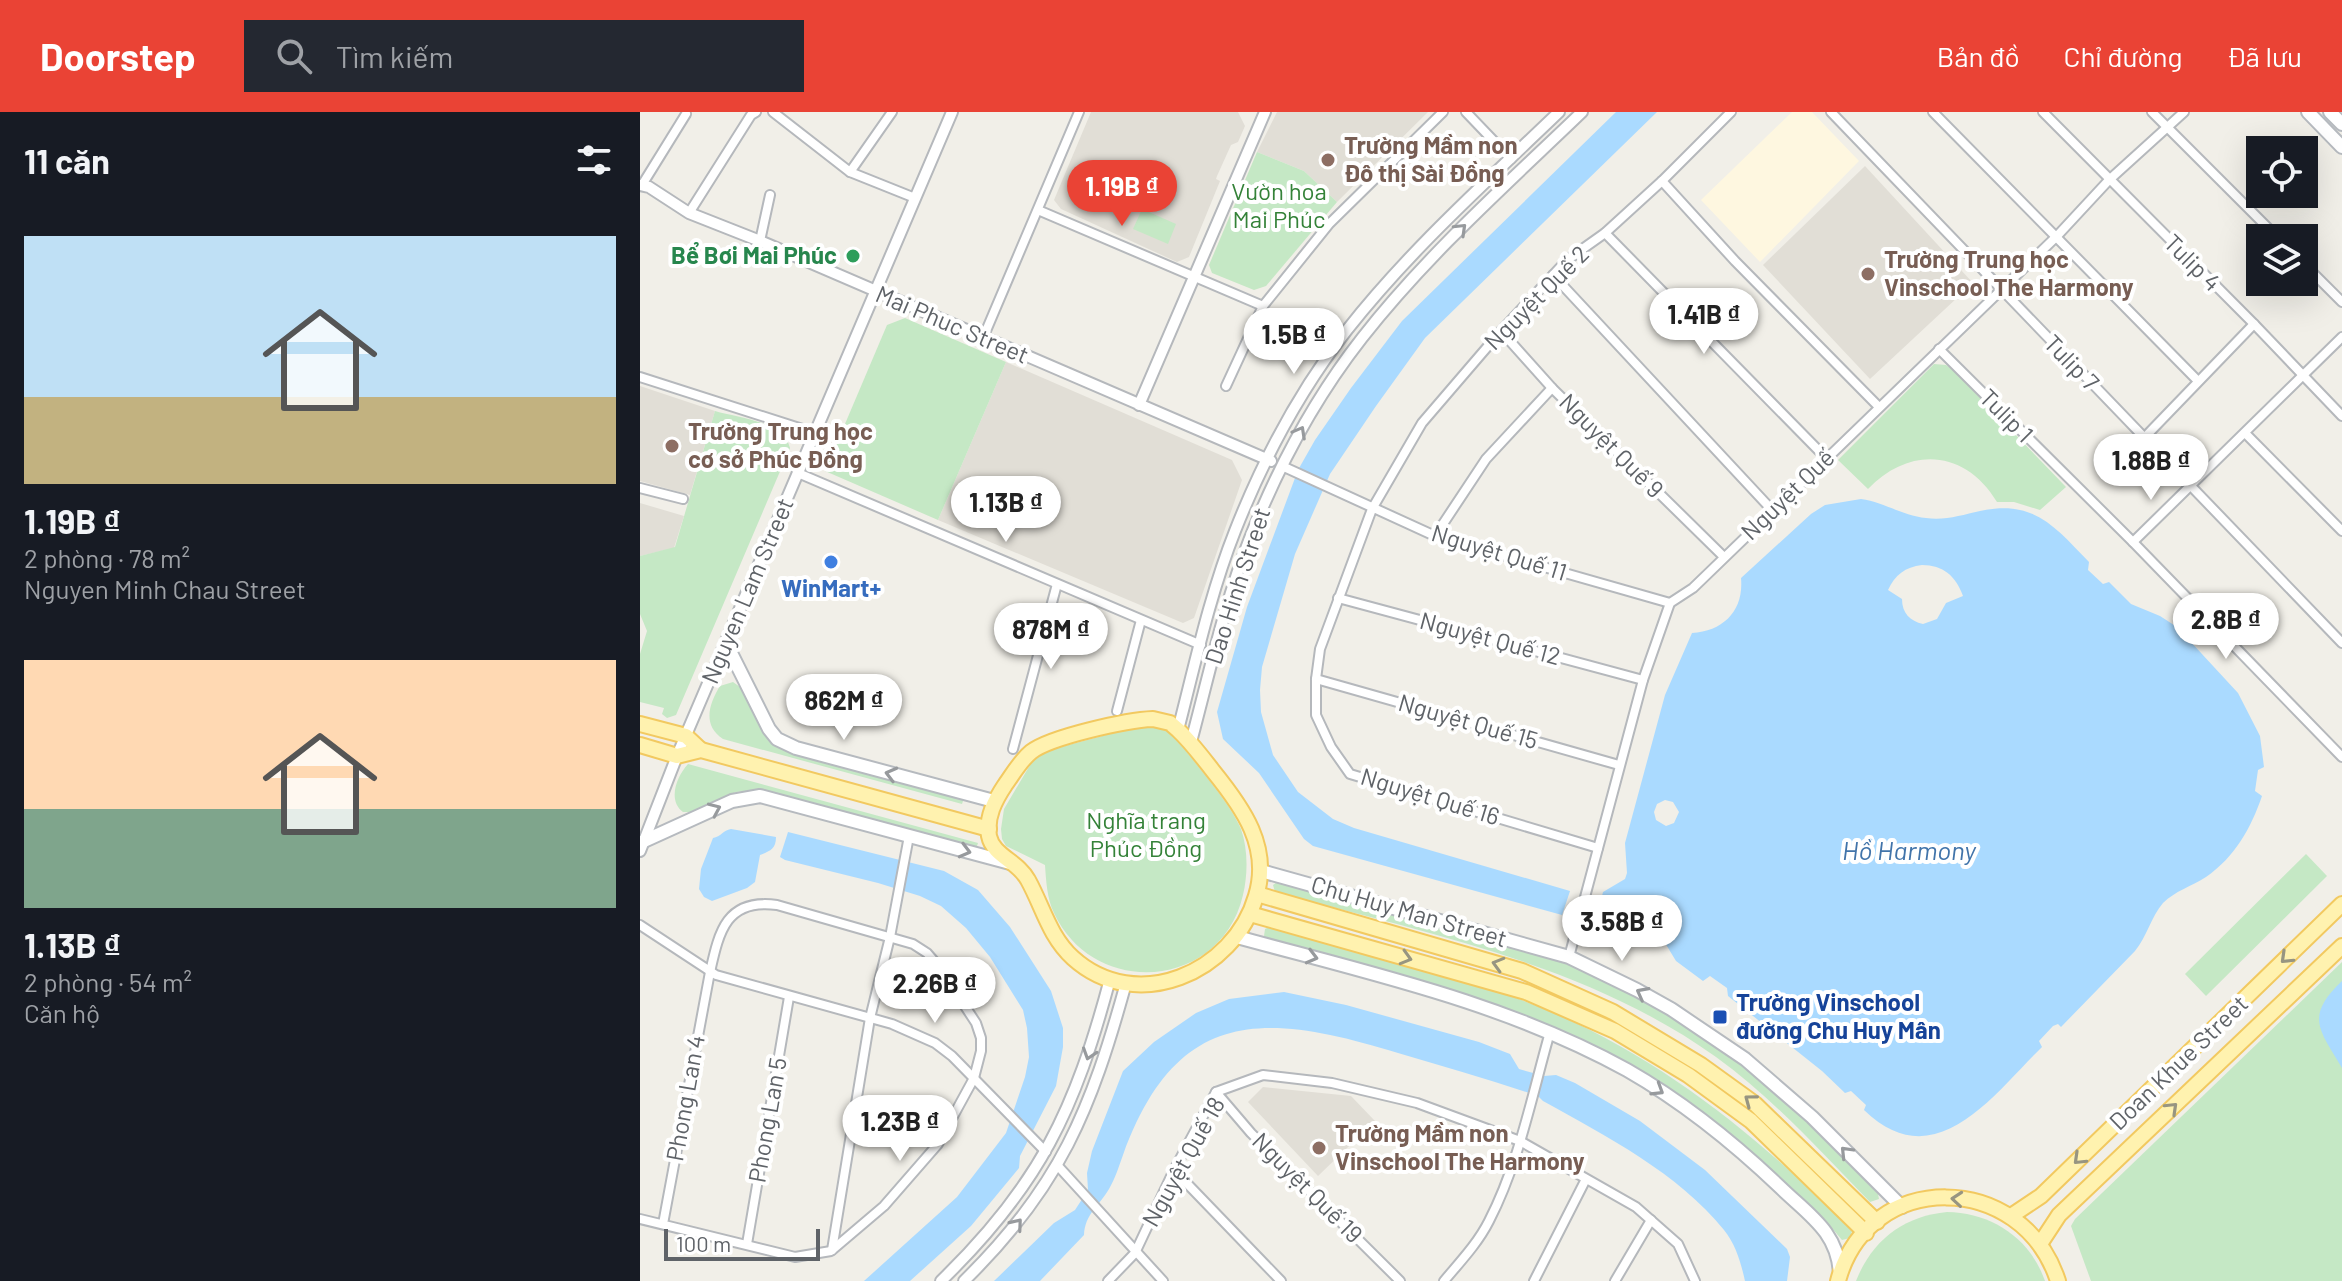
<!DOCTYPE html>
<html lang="vi">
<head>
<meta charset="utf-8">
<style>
	:root { --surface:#171b24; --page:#242831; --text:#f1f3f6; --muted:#9ea1a6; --accent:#ea4335 }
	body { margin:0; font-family:Barlow,sans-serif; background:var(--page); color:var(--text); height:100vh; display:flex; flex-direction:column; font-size:30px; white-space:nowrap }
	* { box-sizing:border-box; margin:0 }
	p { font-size:26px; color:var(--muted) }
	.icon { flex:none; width:44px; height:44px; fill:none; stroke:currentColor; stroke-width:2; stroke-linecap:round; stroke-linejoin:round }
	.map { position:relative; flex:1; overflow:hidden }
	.sheet { display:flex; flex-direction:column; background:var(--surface); width:640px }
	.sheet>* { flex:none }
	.tools { position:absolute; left:1606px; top:24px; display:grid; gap:16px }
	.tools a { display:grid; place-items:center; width:72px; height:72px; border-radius:0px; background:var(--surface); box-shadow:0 8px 32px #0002; font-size:40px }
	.scale { position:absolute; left:24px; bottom:20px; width:156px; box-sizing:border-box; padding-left:8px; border:4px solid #5f6368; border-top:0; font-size:22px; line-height:28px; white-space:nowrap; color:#5f6368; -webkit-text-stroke:6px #fff; paint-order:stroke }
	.price { position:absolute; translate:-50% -68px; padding:0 18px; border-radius:28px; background:#fff; color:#222; font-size:26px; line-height:52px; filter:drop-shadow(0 2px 4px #0008) }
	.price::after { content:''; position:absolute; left:50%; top:48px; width:24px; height:18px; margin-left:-12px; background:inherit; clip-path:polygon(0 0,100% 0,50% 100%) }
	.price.current { background:var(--accent); color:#fff }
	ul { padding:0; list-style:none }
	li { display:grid; align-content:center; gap:16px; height:424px; padding:0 24px }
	li span { display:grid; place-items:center; height:248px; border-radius:0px; color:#555 }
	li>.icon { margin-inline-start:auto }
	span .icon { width:144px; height:144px; fill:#fffc; stroke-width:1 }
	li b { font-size:34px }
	h2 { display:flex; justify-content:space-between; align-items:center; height:96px; padding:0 24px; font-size:34px }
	header { display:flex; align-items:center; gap:48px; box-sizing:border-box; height:112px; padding:0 40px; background:var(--accent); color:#fff }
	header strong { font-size:38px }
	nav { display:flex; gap:44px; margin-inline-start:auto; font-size:28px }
	.search { width:560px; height:72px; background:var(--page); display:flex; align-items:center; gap:20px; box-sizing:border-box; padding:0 28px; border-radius:0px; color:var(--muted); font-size:30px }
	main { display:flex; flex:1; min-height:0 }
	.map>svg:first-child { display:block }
	.commercial { fill:#fef7e0 }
	.education { fill:#e1ded6 }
	.green { fill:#c5e8c5 }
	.water { fill:#aadaff; fill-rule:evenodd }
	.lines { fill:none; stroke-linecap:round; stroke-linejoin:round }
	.minor-casing { stroke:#b5b8bc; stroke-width:12 }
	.tertiary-casing { stroke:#b5b8bc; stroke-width:14 }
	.secondary-casing { stroke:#b6babf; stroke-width:16 }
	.primary-casing { stroke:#f2c960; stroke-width:18 }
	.minor { stroke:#fff; stroke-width:8 }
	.tertiary { stroke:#fff; stroke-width:10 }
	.secondary { stroke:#fff; stroke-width:12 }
	.primary { stroke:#fff2af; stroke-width:14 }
	.oneway { stroke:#979a9d }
	.oneway2 { stroke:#979581 }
	.education-dot { fill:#8d6e63; stroke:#fff; stroke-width:3 }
	.leisure-dot { fill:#2e9e5b; stroke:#fff; stroke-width:3 }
	.shop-dot { fill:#3f7fe0; stroke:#fff; stroke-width:3 }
	.transit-dot { fill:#1a4fb4; stroke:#fff; stroke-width:3 }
	.labels { text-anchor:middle; stroke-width:8; stroke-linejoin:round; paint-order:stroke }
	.education-label { font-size:24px; font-weight:bold; fill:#785e54; stroke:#fff; text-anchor:start }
	.park-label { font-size:24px; fill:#348238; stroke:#fff }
	.leisure-label { font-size:24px; font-weight:bold; fill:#27864d; stroke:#fff; text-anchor:end }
	.street-label { font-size:24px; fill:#5f6368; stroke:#fff }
	.shop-label { font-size:24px; font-weight:bold; fill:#366cbe; stroke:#fff }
	.transit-label { font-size:24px; font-weight:bold; fill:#164399; stroke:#fff; text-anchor:start }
	.water-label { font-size:26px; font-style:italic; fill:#4174aa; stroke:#fff }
</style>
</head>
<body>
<header>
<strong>Doorstep</strong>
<div class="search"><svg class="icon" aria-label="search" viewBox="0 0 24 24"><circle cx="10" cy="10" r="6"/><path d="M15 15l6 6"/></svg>Tìm kiếm</div>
<nav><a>Bản đồ</a><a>Chỉ đường</a><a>Đã lưu</a></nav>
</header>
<main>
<section class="sheet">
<h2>11 căn<svg class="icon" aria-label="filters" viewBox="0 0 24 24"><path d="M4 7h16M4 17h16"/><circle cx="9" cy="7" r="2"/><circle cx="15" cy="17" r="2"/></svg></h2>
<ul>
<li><span style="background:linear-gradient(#bfe0f5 65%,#c2b280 0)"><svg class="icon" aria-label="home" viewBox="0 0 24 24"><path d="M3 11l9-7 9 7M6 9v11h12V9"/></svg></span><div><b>1.19B ₫</b><p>2 phòng · 78 m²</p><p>Nguyen Minh Chau Street</p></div></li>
<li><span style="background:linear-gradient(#ffd9b3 60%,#7fa58c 0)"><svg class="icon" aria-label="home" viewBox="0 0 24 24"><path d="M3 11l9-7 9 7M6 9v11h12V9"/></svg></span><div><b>1.13B ₫</b><p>2 phòng · 54 m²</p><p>Căn hộ</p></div></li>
</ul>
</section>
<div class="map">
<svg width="1702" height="1169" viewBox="0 0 1702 1169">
	<rect width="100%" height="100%" fill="#f1efe8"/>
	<!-- commercial -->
	<path class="commercial" d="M1152 0H1172L1219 49 1120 150 1061 88Z"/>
	<!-- education -->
	<g class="education">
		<path d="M451 0H598L605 14 598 30 591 33 577 64 576 67 580 69 549 145 537 150 421 97 414 88Z"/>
		<path d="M637 0H788L697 90 664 59 617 40Z"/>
		<path d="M1225 54 1333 171 1230 267 1123 153Z"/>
		<path d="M366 250 592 348 602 368 554 506 543 511 298 408Z"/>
		<path d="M0 274 75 299 50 383 0 369Z"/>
		<path d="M0 391 44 404 34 436 0 444Z"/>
		<path d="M623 975 711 984 735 1009 678 1064 608 990Z"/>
	</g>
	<!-- green -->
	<g class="green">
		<path d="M617 40 664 59 697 90 626 174 614 178 572 161 569 153Z"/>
		<path d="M502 97 536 112 528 132 493 117Z"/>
		<path d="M265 206 366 250 298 408 185 359 247 213Z"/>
		<path d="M1294 252 1306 253 1313 258 1426 375 1400 398 1374 390H1357C1326 338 1270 333 1228 377L1198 348Z"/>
		<path d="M75 299C98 306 144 309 150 336L36 603 27 606 22 602 24 596 0 590V542L7 519 0 502V444L35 435Z"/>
		<path d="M93 570 100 575 126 624 141 636 324 686 322 692 83 627C62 613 69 592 80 574Z"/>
		<path d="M507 612C520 613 527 618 537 627 555 652 590 690 601 717 608 737 608 762 603 783 581 878 454 887 414 801 407 787 406 768 405 753L366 734 362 727 361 717 364 697 393 648 406 639Z"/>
		<path d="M48 652 338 731 336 737 119 678 96 680 51 700H43C27 688 37 664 48 652Z"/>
		<path d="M1666 742 1687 764 1566 884 1545 862Z"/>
		<path d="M640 768C735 794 833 816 925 850 980 871 1058 915 1104 952 1153 990 1195 1037 1238 1082L1239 1087 1230 1090C1181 1040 1133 986 1076 945 946 852 786 821 635 780L633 773Z"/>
		<path d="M629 815C723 840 819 861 909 899 1026 949 1123 1028 1212 1119L1210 1126 1202 1128C1177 1096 1144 1070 1114 1043 1091 1024 1068 1002 1043 985 912 900 779 867 630 829L624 824 625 817Z"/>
		<path d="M1702 850V1169H1451L1431 1114 1435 1107Z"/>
		<path d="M1307 1100C1352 1101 1390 1126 1405 1169H1216C1232 1128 1264 1104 1307 1100Z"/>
	</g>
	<!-- water -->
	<g class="water">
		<path d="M976 0H1017L785 226 736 294 690 362 655 442 622 555 620 578 621 600 633 643 658 680 693 707 714 716 930 779 922 803 673 734 664 727 619 661 583 627 577 600 607 495 658 358 675 328 711 276 762 209Z"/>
		<path d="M1221 387C1244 390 1263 404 1286 406 1304 409 1322 403 1340 399 1394 387 1415 415 1449 450L1448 458 1463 472 1469 470 1491 492 1520 504 1537 515 1598 581 1620 624 1624 655 1618 658 1615 679 1622 684C1611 716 1595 745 1566 765 1552 774 1535 779 1523 791 1511 805 1507 824 1495 839L1421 915 1418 912 1413 914 1399 929 1402 935C1353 983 1295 1067 1224 998L1226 993 1211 979 1205 981 1182 959 1088 884 1087 876 1070 864 1063 869 1036 849 1010 806 995 799 983 809 982 830 976 833 958 825 954 817 963 780 985 767 987 761 985 731 1025 583 1052 521C1084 519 1104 498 1101 466L1171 402 1185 393ZM1282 453C1303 453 1316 464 1323 484L1306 491 1297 507 1283 512C1270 509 1262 501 1262 487L1248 478C1255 463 1265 455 1282 453ZM1025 688 1033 690 1039 700 1034 711 1026 714 1016 708 1014 700 1017 692Z"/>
		<path d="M91 717 136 725C136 737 130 739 120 743L115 770 107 776 72 789 64 785 59 777 61 757 73 726C81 725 83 718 91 717Z"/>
		<path d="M148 720 304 759 338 778 370 815 411 879 423 916V935L416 974 380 1044 379 1056 331 1114 270 1169H224L317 1085 366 1021 385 965 389 945 387 916 383 898 350 845 326 816 301 794 280 784 238 771 145 748 140 745Z"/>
		<path d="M1702 869V956C1680 918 1664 905 1702 869Z"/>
		<path d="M644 880 706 893 839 930 870 942 879 957 904 964 916 963 935 971 1000 1009 1065 1058 1147 1137 1150 1145 1147 1169H1105C1101 1151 1096 1133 1084 1118 1038 1061 966 1024 903 989L898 984C852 968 805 955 758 941 625 900 537 894 483 1043 479 1054 475 1067 469 1077 459 1094 445 1102 444 1123L400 1169H354L414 1111 435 1098 448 1078 447 1061 452 1039 483 959 514 930 556 901 589 887Z"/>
	</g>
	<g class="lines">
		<!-- minor casing -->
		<g class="minor-casing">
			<g id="minor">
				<path d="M133 0 210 60 275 86"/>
				<path d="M826 0 871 47"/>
				<path d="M1191 0 1702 531"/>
				<path d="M1293 0 1558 269"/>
				<path d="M1403 0 1614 212 1702 304"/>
				<path d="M1512 0 1638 126"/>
				<path d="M210 60 252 0"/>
				<path d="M1022 69 1095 149 1239 295"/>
				<path d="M2 73 46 2"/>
				<path d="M398 98 623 194 586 274"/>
				<path d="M49 101 111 3 116 0"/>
				<path d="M965 121 1186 346"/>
				<path d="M120 129 130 83"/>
				<path d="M1664 152 1702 190"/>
				<path d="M913 163 1132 398"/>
				<path d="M623 194 689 112 803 0"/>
				<path d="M861 219 912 276 1084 445"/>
				<path d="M343 226 439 0"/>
				<path d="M1299 237 1493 430 1702 645"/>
				<path d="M0 265 175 321"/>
				<path d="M1605 321 1702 419"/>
				<path d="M1504 326 1614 212"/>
				<path d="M642 354 795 424 1030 491"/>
				<path d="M158 361 561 533"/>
				<path d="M0 376 43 387"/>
				<path d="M795 424 846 347 912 276"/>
				<path d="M1493 430 1702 225"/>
				<path d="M698 486 1003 568"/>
				<path d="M676 567 979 653"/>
				<path d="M477 599 501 508"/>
				<path d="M373 637 417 472"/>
				<path d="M958 736 710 662 691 635 676 603V567L680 537 732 397 782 311 861 219 927 148 965 121 1022 69 1091 0"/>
				<path d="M0 813 76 863 252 912 295 931 312 944 406 1040"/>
				<path d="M929 845 1003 568 1030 491 1053 476 1417 124 1469 68 1544 0"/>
				<path d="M576 980 611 1021 760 1169"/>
				<path d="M418 1054 523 1169"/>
				<path d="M534 1058 641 1169"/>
				<path d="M0 1107 155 1145 191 1139 244 1094 298 1032 334 966 341 939V926L336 911 300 856 287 841 273 832 137 793C86 786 79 820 70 860L23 1112"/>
				<path d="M107 1132 149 885"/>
				<path d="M192 1138 230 906 250 825 269 724"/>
				<path d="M468 1169 495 1141 534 1058 576 980 623 963 692 971 777 991 880 1029 996 1095 1038 1132 1055 1169"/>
				<path d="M804 1169C820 1150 838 1131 849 1109 879 1051 892 983 910 920"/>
				<path d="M894 1169 946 1067"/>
				<path d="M975 1169 1011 1108"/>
			</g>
		</g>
		<!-- tertiary casing -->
		<g class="tertiary-casing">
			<g id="tertiary">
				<path d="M0 73 9 75 49 101 120 129 631 349"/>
				<path d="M499 293 625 0"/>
				<path d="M538 618C555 552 570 482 595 419 623 348 660 278 707 218 770 138 846 70 919 0"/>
				<path d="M551 630C569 563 584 492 610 426 638 355 675 286 722 226 787 143 866 73 942 0"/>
				<path d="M0 739 37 644 312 0"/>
				<path d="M301 1169C400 1073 435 998 470 867"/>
				<path d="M324 1169C420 1075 451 998 486 871"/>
			</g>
		</g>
		<!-- secondary casing -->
		<g class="secondary-casing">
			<g id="secondary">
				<path d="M1668 0 1702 35"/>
				<path d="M1690 0 1702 12"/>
				<path d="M86 531 129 617 137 627 156 636 354 689"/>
				<path d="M4 729 92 689 120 684 370 751"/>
				<path d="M621 759 929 845 997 878 1031 897 1105 947 1172 1005 1262 1095"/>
				<path d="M597 825C729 861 866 891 987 958 1043 990 1094 1031 1141 1076 1169 1103 1198 1120 1200 1162"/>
			</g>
		</g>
		<!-- primary casing -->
		<g class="primary-casing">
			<g id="primary">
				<path d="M513 607 530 611 538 618C551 630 562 645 573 659 603 696 631 735 616 784 594 861 496 903 433 846 409 824 403 795 388 768 378 749 353 744 349 724 346 705 355 688 365 673 373 662 380 649 391 640 410 625 487 608 513 607Z"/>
				<path d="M0 612 46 624 61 638"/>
				<path d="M0 633 37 644 61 638 349 717"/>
				<path d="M617 782 882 859 973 900 1061 953 1115 992 1237 1110"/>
				<path d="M610 802 886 880 975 919 1048 963 1111 1009 1226 1121"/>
				<path d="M1371 1104 1401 1084 1702 792"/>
				<path d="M1400 1132 1419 1103 1702 834"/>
				<path d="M1198 1169C1228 1057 1382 1058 1418 1169"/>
			</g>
		</g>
		<!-- minor -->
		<use href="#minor" class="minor"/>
		<!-- tertiary -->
		<use href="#tertiary" class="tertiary"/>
		<!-- secondary -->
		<use href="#secondary" class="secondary"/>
		<!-- primary -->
		<use href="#primary" class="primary"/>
	</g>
	<!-- one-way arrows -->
	<defs><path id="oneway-chevron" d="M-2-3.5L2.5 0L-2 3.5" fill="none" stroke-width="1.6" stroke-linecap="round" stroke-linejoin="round" transform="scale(2)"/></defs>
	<g class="oneway">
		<use href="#oneway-chevron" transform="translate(821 117) rotate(-44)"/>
		<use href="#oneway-chevron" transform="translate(660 320) rotate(-61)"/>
		<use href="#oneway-chevron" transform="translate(251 662) rotate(-165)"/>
		<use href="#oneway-chevron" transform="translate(75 697) rotate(-24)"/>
		<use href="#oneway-chevron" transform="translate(325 739) rotate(15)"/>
		<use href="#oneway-chevron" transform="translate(672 845) rotate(15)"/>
		<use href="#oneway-chevron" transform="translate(1002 881) rotate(-152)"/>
		<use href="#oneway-chevron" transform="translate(449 942) rotate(108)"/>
		<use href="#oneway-chevron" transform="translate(1018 978) rotate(32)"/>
		<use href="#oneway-chevron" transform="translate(1206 1040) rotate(-134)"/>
		<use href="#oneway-chevron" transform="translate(377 1112) rotate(-50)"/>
	</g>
	<g class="oneway2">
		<use href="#oneway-chevron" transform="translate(766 846) rotate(16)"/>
		<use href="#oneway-chevron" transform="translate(1646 846) rotate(136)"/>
		<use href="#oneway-chevron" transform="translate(858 852) rotate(-164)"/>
		<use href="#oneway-chevron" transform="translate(1110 988) rotate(-143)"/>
		<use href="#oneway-chevron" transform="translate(1532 996) rotate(-44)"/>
		<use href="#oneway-chevron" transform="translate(1439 1047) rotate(136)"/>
		<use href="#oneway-chevron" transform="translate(1317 1087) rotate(-175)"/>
	</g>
	<!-- markers -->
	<g class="education-dot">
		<circle cx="688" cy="48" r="8"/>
		<circle cx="1228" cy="162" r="8"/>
		<circle cx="32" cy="334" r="8"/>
		<circle cx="679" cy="1036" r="8"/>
	</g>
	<circle class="leisure-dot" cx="213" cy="144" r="8"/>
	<circle class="shop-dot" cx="191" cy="450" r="8"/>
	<rect class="transit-dot" x="1072" y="897" width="16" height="16" rx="4"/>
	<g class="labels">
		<!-- education labels -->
		<g class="education-label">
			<text x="704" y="42">Trường Mầm non<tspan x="704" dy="28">Đô thị Sài Đồng</tspan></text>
			<text x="1244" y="156">Trường Trung học<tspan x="1244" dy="28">Vinschool The Harmony</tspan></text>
			<text x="48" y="328">Trường Trung học<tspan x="48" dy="28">cơ sở Phúc Đồng</tspan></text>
			<text x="695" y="1030">Trường Mầm non<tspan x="695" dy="28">Vinschool The Harmony</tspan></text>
		</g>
		<!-- park labels -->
		<g class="park-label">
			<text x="639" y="88">Vườn hoa<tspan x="639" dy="28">Mai Phúc</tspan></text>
			<text x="506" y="717">Nghĩa trang<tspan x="506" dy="28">Phúc Đồng</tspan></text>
		</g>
		<!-- leisure labels -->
		<g class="leisure-label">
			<text x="197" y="152">Bể Bơi Mai Phúc</text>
		</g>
		<!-- street labels -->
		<g class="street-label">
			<text transform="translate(1552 151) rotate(45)" y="8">Tulip 4</text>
			<text transform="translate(897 186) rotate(-45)" y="8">Nguyệt Quế 2</text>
			<text transform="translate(312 213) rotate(23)" y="8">Mai Phuc Street</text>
			<text transform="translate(1431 251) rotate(46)" y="8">Tulip 7</text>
			<text transform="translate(1366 304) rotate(45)" y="8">Tulip 1</text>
			<text transform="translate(971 334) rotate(45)" y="8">Nguyệt Quế 9</text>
			<text transform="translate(1148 383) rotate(-44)" y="8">Nguyệt Quế</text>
			<text transform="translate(859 441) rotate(17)" y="8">Nguyệt Quế 11</text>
			<text transform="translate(598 474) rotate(-72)" y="8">Dao Hinh Street</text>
			<text transform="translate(108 479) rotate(-67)" y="8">Nguyen Lam Street</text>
			<text transform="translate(850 527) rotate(15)" y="8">Nguyệt Quế 12</text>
			<text transform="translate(828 610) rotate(16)" y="8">Nguyệt Quế 15</text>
			<text transform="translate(790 685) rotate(17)" y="8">Nguyệt Quế 16</text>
			<text transform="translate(769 800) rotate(16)" y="8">Chu Huy Man Street</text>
			<text transform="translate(1539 951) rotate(-44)" y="8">Doan Khue Street</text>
			<text transform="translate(46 986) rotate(-80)" y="8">Phong Lan 4</text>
			<text transform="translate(128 1008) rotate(-80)" y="8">Phong Lan 5</text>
			<text transform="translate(544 1050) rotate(-61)" y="8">Nguyệt Quế 18</text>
			<text transform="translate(667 1076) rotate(45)" y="8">Nguyệt Quế 19</text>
		</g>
		<!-- shop labels -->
		<g class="shop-label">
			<text x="191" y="485">WinMart+</text>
		</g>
		<!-- transit labels -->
		<g class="transit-label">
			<text x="1096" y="899">Trường Vinschool<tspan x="1096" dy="28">đường Chu Huy Mân</tspan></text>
		</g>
		<!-- water labels -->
		<g class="water-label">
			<text x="1269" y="748">Hồ Harmony</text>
		</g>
	</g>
</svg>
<div class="tools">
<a><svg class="icon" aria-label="locate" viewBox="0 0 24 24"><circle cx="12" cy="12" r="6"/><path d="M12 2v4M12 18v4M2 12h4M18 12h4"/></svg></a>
<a><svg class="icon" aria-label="layers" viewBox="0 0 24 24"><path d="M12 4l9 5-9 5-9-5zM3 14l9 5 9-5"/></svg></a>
</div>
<div class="scale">100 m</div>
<b class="price current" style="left:482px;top:116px">1.19B ₫</b>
<b class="price" style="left:1064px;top:244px">1.41B ₫</b>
<b class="price" style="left:654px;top:264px">1.5B ₫</b>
<b class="price" style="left:1511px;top:390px">1.88B ₫</b>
<b class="price" style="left:366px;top:432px">1.13B ₫</b>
<b class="price" style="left:1586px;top:549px">2.8B ₫</b>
<b class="price" style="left:411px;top:559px">878M ₫</b>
<b class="price" style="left:204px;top:630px">862M ₫</b>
<b class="price" style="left:982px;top:851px">3.58B ₫</b>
<b class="price" style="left:295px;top:913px">2.26B ₫</b>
<b class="price" style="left:260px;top:1051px">1.23B ₫</b>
</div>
</main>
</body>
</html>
